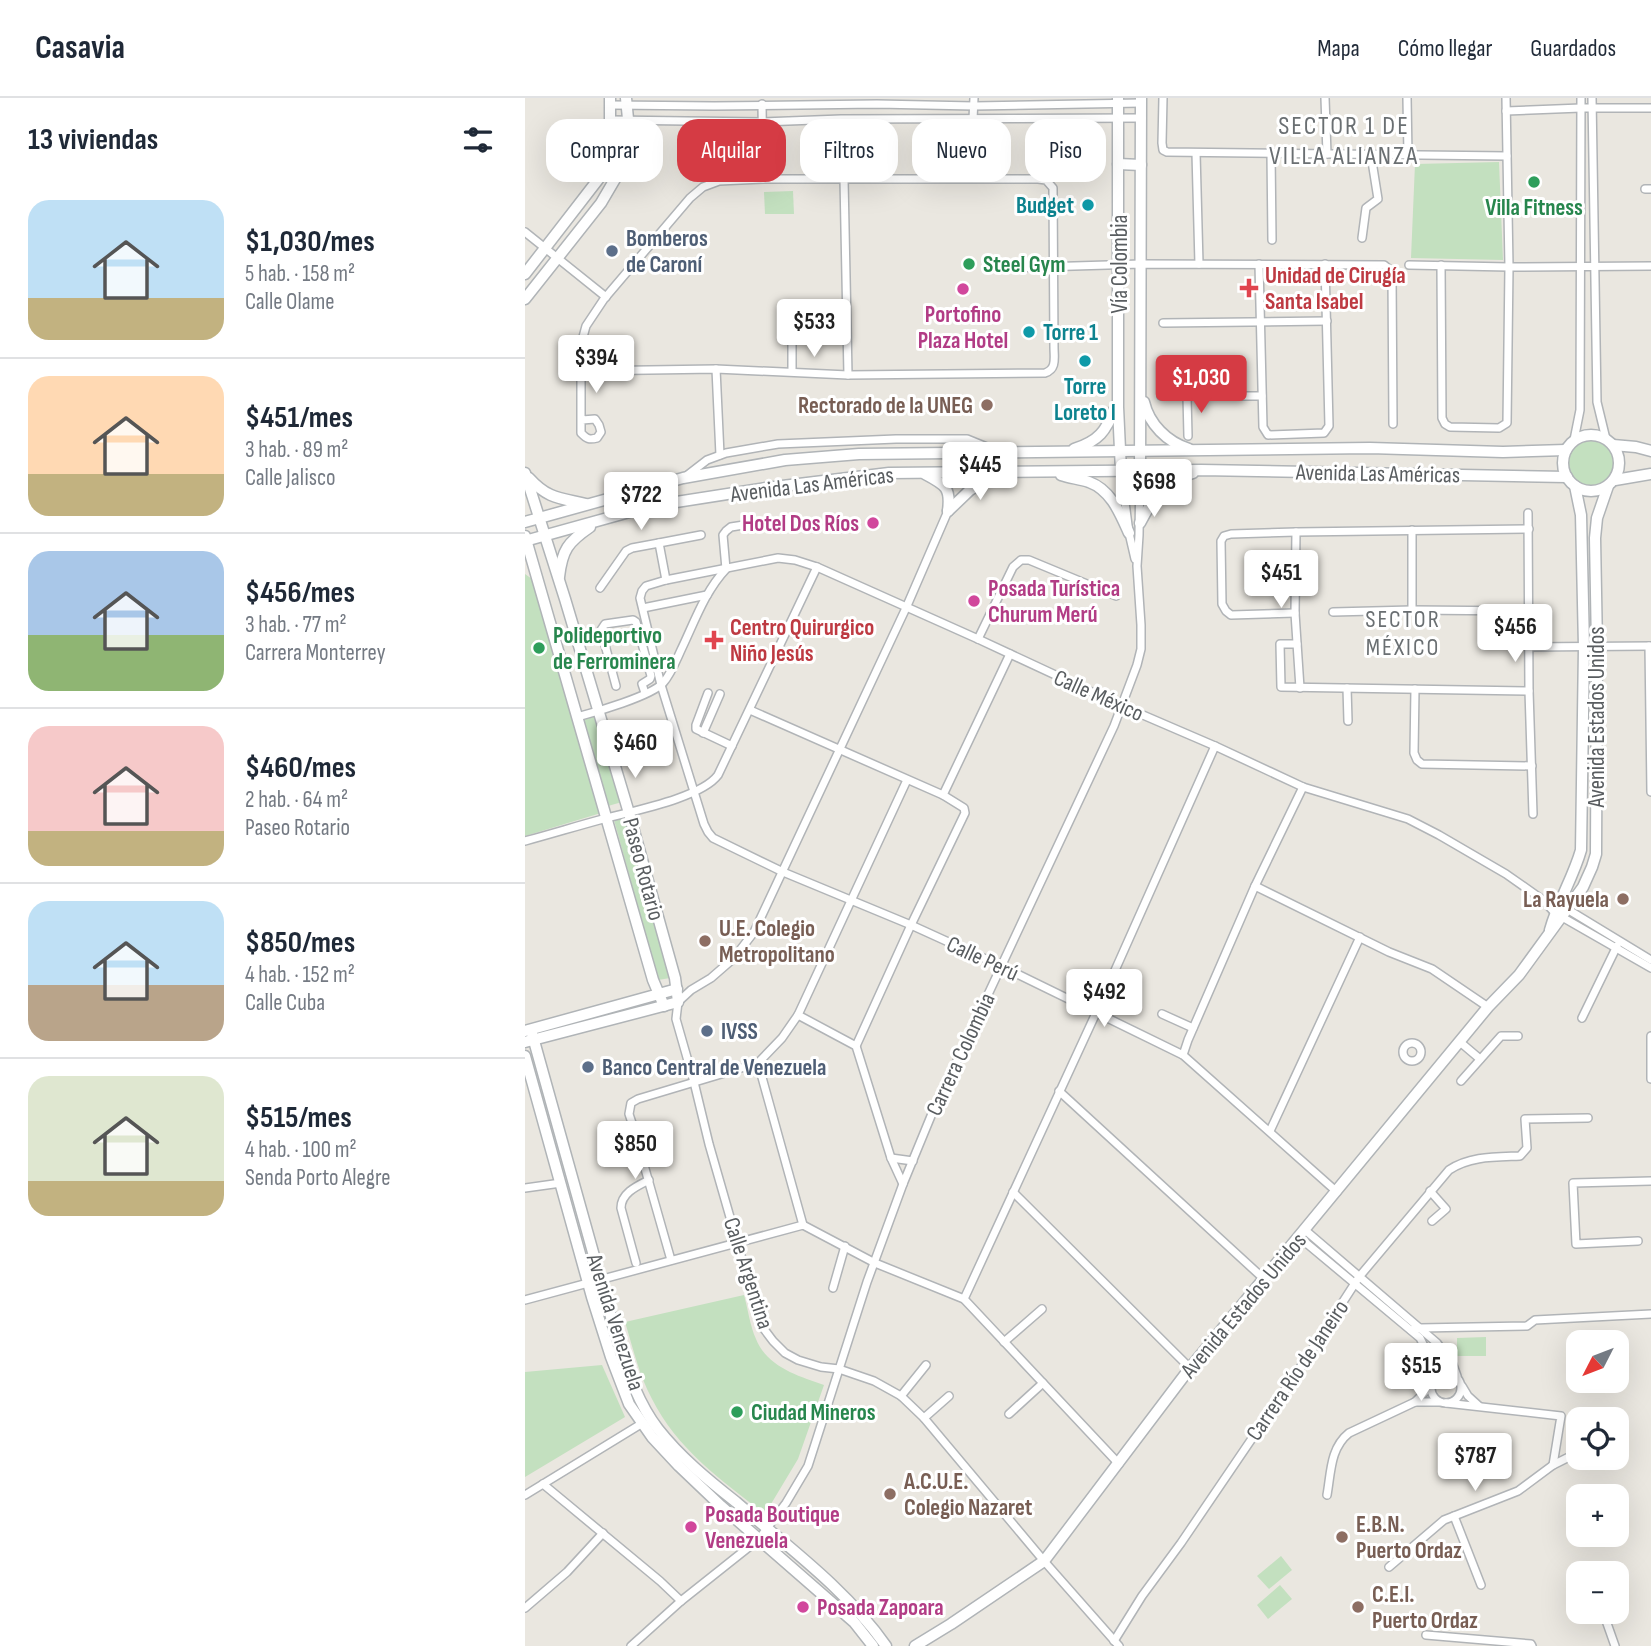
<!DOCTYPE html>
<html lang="es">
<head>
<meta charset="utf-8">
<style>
	:root { --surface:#fff; --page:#f2f2f3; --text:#1f2937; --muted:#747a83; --line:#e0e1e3; --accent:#d53b44 }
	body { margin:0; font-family:"Sofia Sans Condensed",sans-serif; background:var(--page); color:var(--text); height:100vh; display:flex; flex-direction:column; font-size:26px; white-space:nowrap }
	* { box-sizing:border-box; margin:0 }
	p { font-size:23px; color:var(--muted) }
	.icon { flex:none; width:38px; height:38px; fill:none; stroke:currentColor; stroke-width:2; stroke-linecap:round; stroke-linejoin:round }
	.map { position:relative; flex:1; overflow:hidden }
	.panel { display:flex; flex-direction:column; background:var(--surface); width:525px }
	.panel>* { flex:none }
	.guide { position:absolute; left:21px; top:21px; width:665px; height:63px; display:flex; gap:14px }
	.needle { width:46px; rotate:228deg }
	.buttons { position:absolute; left:1041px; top:1232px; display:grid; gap:14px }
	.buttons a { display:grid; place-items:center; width:63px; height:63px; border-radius:14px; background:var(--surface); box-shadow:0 7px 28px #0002; font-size:35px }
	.price { position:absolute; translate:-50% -60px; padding:0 16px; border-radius:7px; background:#fff; color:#222; font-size:23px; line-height:46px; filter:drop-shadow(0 2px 4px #0008) }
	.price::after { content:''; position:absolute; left:50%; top:42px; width:21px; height:16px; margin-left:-10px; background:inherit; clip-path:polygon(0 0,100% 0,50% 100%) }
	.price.current { background:var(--accent); color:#fff }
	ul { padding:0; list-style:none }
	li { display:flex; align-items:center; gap:21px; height:175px; padding:0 28px }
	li+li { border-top:2px solid var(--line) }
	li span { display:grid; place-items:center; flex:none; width:196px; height:140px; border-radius:21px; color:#555 }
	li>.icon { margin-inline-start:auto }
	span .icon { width:84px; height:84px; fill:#fffc; stroke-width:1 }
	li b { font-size:30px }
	h2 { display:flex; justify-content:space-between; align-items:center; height:84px; padding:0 28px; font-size:30px }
	.pill { padding:0 24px; border-radius:21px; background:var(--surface); box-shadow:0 7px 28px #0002; font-size:24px; line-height:63px }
	.pill.current { background:var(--accent); color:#fff }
	header { display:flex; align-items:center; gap:42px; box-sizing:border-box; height:98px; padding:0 35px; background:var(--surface); border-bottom:2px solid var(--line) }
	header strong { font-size:33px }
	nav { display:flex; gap:38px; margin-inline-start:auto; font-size:24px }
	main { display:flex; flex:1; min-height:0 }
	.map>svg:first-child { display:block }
	.green { fill:#c3e0bf }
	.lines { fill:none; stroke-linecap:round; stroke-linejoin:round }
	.street-casing { stroke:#b1b4b7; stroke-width:10 }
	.secondary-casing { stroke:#b0b4b7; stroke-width:13 }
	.street { stroke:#fff; stroke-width:7 }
	.secondary { stroke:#fff; stroke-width:10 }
	.leisure-dot { fill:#2e9e5b; stroke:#fff; stroke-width:2.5 }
	.culture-dot { fill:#0f9aa8; stroke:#fff; stroke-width:2.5 }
	.service-dot { fill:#5c6f8a; stroke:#fff; stroke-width:2.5 }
	.health-dot { fill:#e0444e; stroke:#fff; stroke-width:2.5 }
	.hotel-dot { fill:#d1479c; stroke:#fff; stroke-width:2.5 }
	.education-dot { fill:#8d6e63; stroke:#fff; stroke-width:2.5 }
	.labels { text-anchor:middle; stroke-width:6; stroke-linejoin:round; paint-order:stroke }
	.culture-label { font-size:23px; font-weight:bold; fill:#0d838f; stroke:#fff; text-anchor:end }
	.leisure-label { font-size:23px; font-weight:bold; fill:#27864d; stroke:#fff; text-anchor:start }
	.service-label { font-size:23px; font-weight:bold; fill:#4e5e75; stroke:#fff; text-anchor:start }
	.street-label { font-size:23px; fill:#595d60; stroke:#fff }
	.health-label { font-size:23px; font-weight:bold; fill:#be3a42; stroke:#fff; text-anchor:start }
	.hotel-label { font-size:23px; font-weight:bold; fill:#b23c85; stroke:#fff; text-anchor:start }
	.education-label { font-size:23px; font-weight:bold; fill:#785e54; stroke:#fff; text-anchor:start }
	.neighbourhood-label { font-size:24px; letter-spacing:2px; fill:#6a6f72; stroke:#fff }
	.quarter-label { font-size:26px; letter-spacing:2px; fill:#6a6f72; stroke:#fff }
</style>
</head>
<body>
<header>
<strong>Casavia</strong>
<nav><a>Mapa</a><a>Cómo llegar</a><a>Guardados</a></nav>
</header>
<main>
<section class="panel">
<h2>13 viviendas<svg class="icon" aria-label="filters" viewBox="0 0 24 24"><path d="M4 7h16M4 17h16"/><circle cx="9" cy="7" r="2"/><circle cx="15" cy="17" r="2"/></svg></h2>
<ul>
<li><span style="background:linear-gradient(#bfe0f5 70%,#c2b280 0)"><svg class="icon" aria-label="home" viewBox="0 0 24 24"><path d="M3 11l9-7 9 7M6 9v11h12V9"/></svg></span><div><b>$1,030/mes</b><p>5 hab. · 158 m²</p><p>Calle Olame</p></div></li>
<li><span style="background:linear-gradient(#ffd9b3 70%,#c2b280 0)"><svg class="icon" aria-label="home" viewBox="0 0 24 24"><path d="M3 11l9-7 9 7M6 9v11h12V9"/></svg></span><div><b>$451/mes</b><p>3 hab. · 89 m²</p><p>Calle Jalisco</p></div></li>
<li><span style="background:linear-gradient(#a9c7e8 60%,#8fb573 0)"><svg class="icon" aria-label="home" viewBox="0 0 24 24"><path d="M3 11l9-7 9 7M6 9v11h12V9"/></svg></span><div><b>$456/mes</b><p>3 hab. · 77 m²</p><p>Carrera Monterrey</p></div></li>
<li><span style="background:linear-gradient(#f6c9c9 75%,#c2b280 0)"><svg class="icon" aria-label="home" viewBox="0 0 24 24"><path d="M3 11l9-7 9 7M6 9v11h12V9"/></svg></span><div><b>$460/mes</b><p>2 hab. · 64 m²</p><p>Paseo Rotario</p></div></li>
<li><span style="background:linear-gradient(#bfe0f5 60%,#b9a48a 0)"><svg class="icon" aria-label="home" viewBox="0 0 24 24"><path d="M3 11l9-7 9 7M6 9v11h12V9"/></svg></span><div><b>$850/mes</b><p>4 hab. · 152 m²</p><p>Calle Cuba</p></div></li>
<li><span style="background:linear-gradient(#dfe7d0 75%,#c2b280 0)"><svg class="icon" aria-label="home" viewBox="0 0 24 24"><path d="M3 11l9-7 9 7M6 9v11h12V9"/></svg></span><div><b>$515/mes</b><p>4 hab. · 100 m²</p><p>Senda Porto Alegre</p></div></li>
</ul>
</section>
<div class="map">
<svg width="1126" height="1548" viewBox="0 0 1126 1548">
	<rect width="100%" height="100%" fill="#eae7e0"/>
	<!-- green -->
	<g class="green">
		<path d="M974 64 978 162 886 160 890 66Z"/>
		<path d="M268 93 269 116H240L239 94Z"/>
		<circle cx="1066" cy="366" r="23"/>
		<path d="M0 476 7 481 76 715 0 738Z"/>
		<path d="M72 618 97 704 83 708 58 622Z"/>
		<path d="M100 718 145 880 133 882 89 722Z"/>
		<path d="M219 1197C223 1211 225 1228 231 1241 242 1269 273 1278 299 1287L273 1361 240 1416C197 1383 152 1351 127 1301 114 1277 108 1250 100 1224Z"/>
		<path d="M961 1239V1258H932V1240Z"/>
		<path d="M77 1267 100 1319 0 1379V1274Z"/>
		<path d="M756 1458 767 1472 744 1491 732 1478Z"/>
		<path d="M755 1487 767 1501 743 1521 732 1507Z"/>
	</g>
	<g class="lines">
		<!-- street casing -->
		<g class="street-casing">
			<g id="street">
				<path d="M449 0 448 21 450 80"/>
				<path d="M638 0 637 45 638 52 642 54 982 58"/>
				<path d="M800 0 802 56"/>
				<path d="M882 0 883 57"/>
				<path d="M1067 0 1072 304 1081 341"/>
				<path d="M237 6 238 81"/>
				<path d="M86 7 189 8 352 6 449 8 616 5"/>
				<path d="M981 13 1056 10H1126"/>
				<path d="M86 22 237 24 316 21 617 20"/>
				<path d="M671 55 674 166"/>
				<path d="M746 55 747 142"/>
				<path d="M319 81 323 277"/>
				<path d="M1120 91H1126"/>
				<path d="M0 134 81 199"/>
				<path d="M837 140 841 110 853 101 846 57"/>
				<path d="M734 166 738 329 743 337 799 335 804 328 800 166"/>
				<path d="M884 167 984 169 1126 168"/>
				<path d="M916 167 917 320 920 326 925 329 974 330 982 325 984 169 981 0"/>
				<path d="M483 170 616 166 859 167 864 171 867 178 868 326"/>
				<path d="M267 222V273"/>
				<path d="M638 225 802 223"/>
				<path d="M191 271 195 357"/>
				<path d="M636 298H737"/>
				<path d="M662 298 663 338"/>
				<path d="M57 322 70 321 74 327 76 334 72 340C64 342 62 341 56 335V256L58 239 61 228 79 201 165 100 178 89 194 83 238 81H513L521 82 528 90 529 249C529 260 532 271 520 275L323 277 191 271 57 273"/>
				<path d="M1049 342 1055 312 1056 0"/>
				<path d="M596 373 604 435 610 461"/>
				<path d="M160 379 182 362 201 355 253 346 371 341H442L474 354"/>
				<path d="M423 413 381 510 229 834 209 860 186 880 166 892 153 904 151 921 169 984 184 1046 236 1227 248 1243 260 1255 273 1262 296 1269 314 1271 349 1283 376 1298 399 1320 519 1463 594 1548"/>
				<path d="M1003 415 1004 593 1008 716"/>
				<path d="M887 432V512"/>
				<path d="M771 434 770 515 775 590"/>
				<path d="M134 445 176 437"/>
				<path d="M75 490 101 453 107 450 134 445 141 482"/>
				<path d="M118 510 182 497"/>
				<path d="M808 514 887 512 1003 513"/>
				<path d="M770 515 706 517 701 513 697 506 696 443 699 438 706 436 771 434 1004 431"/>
				<path d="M453 541 488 469 496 462H504L591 498"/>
				<path d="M772 546H755L756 589 1004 593"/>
				<path d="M1124 548 1126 694"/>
				<path d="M1004 549 1125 548"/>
				<path d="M91 588 76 532 80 526 108 522 111 524 126 578 125 581 117 586 120 595"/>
				<path d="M822 590 823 623"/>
				<path d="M890 591 889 655 892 662 897 666 1007 668"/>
				<path d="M183 595 171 627V631L207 648"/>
				<path d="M225 612 418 697 439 710 440 715 386 827 331 948"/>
				<path d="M52 619C71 614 126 598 138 585 146 576 151 563 156 552 169 525 180 493 201 471L198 437 201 433 206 429 244 423"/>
				<path d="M178 635 195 596"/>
				<path d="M418 697 485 556"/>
				<path d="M0 743C26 736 52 728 78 721 107 713 176 700 193 677L292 469"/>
				<path d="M730 788 864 854 907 871 963 909"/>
				<path d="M1019 803 1042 811 1126 862"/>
				<path d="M637 916 668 930"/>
				<path d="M273 917 331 948 366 1060 378 1086"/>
				<path d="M1057 920 1092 848"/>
				<path d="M1126 938V981"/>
				<path d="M935 944 955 961"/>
				<circle cx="887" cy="954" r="9"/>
				<path d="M658 957 663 942 730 788 778 689"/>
				<path d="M233 965 278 1127"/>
				<path d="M936 983 976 938H993"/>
				<path d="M534 993 739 1181"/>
				<path d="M745 1033 835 839"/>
				<path d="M366 1060 388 1063"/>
				<path d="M0 1090 36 1085"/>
				<path d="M905 1093 921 1111 907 1123"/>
				<path d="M488 1094 665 1270"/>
				<path d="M812 1094 658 957 476 868 386 827 258 774 188 740 183 734 179 726 136 587 115 500 117 493 121 488 141 482 253 460 270 462 292 469 453 541 597 608 690 648 778 689 883 721 914 737 981 776 1018 802 1030 815 1126 870"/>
				<path d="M780 1132 912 1245 928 1267 932 1278"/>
				<path d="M774 1139 895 1240 902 1254 908 1283"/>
				<path d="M1113 1143 1051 1146 1048 1085 1126 1083"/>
				<path d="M146 1162 107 1025 104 1016 106 1005 113 1001 233 965 257 940 273 917 382 682"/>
				<path d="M111 1165 96 1110C96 1095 112 1088 124 1082"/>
				<path d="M308 1190 320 1148"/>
				<path d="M439 1201 571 915 690 648"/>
				<path d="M0 1202 278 1127 350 1165 439 1201 594 1366"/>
				<path d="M886 1232 895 1230 1002 1228 1010 1222 1126 1216"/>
				<path d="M479 1244 517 1211"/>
				<circle cx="921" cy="1290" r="15"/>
				<path d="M937 1288 943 1298 954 1308"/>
				<path d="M376 1298 401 1267"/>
				<path d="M890 1304H914"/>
				<path d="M921 1305 1036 1318 1028 1367"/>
				<path d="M484 1316 518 1285"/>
				<path d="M399 1320 424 1298"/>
				<path d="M18 1386 135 1483 156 1503"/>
				<path d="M0 1397 116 1326"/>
				<path d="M802 1397C806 1375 805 1350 824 1335L890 1304 906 1288"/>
				<path d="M929 1418 956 1487"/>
				<path d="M864 1469 919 1422 993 1393 1028 1367 1044 1359H1054"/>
				<path d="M0 1510 42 1474 78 1435"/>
				<path d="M1078 1514 1090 1548"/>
				<path d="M901 1537 1006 1546 1007 1548"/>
				<path d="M589 1543 617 1498 656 1445 781 1261 834 1179 924 1072C945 1058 970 1059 995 1058L1002 1050 1000 1021 1063 1020"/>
				<path d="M106 1548 156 1503 234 1441 261 1405 283 1368 342 1184 378 1086 406 1018 589 628 612 567 616 551V527L612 468 614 437 615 373"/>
			</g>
		</g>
		<!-- secondary casing -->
		<g class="secondary-casing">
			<g id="secondary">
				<path d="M593 0V309L596 373"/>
				<path d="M593 66 616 67"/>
				<path d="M0 176 75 79 85 44V0"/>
				<path d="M0 201 76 105 93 76 102 49 103 21 101 0"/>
				<path d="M619 304C624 326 642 344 664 351"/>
				<circle cx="1066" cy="365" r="28"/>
				<path d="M1088 347 1111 349 1126 353"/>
				<path d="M549 351C574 343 581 333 590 310"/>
				<path d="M615 373 616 0"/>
				<path d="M0 375 40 501 104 715 150 880 153 904 0 944"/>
				<path d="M400 376C421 387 426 390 423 413"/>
				<path d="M536 377C545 380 555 381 564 384 586 392 595 415 604 435"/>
				<path d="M4 380C23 401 35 400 61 406"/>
				<path d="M1090 382 1126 376"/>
				<path d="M423 413 445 392 471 375"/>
				<path d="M0 424 158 380 260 362 334 356 845 350 978 354 1041 352"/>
				<path d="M615 425C628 400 638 383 668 375"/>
				<path d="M0 438 128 882 139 908"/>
				<path d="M0 443 126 408 241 390 364 375 676 372 1042 379"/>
				<path d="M34 479C37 452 43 444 65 429"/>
				<path d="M1025 832C1033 803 1048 780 1056 752L1059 549 1056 417 1050 388"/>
				<path d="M6 932 93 1244C103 1274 113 1305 133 1331 155 1359 183 1382 211 1404 263 1449 321 1491 361 1548"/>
				<path d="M0 933 152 891"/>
				<path d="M0 958 67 1199 86 1259 104 1306 127 1339 154 1368 196 1408 329 1524 348 1548"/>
				<path d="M390 1548 426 1526 519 1463 665 1270 963 909 994 877 1037 818 1058 789 1067 769 1071 756 1072 549 1070 440 1072 420 1083 388"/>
			</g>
		</g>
		<!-- street -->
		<use href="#street" class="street"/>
		<!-- secondary -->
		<use href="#secondary" class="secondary"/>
	</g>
	<!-- markers -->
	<g class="leisure-dot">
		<circle cx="1009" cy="84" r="7"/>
		<circle cx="444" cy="166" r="7"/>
		<circle cx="14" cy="550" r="7"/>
		<circle cx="212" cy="1314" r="7"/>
	</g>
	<g class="culture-dot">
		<circle cx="563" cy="107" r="7"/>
		<circle cx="504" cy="234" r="7"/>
		<circle cx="560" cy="263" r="7"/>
	</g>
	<g class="service-dot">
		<circle cx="87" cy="153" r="7"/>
		<circle cx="182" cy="933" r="7"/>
		<circle cx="63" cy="969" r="7"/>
	</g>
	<g class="health-dot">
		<path d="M720.5 179.5h7v7h7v7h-7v7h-7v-7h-7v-7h7z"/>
		<path d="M185.5 531.5h7v7h7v7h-7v7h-7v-7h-7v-7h7z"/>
	</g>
	<g class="hotel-dot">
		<circle cx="438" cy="191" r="7"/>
		<circle cx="348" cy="425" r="7"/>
		<circle cx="449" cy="503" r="7"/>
		<circle cx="166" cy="1429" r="7"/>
		<circle cx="278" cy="1509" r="7"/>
	</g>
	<g class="education-dot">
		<circle cx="462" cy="307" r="7"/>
		<circle cx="1098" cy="801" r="7"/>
		<circle cx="180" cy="843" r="7"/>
		<circle cx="365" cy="1396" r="7"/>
		<circle cx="817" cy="1439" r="7"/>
		<circle cx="833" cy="1509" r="7"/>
	</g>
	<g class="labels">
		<!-- culture labels -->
		<g class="culture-label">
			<text x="549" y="115">Budget</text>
			<text x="518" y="242" text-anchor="start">Torre 1</text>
			<text x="560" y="296" text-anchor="middle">Torre<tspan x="560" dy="26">Loreto I</tspan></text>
		</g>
		<!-- leisure labels -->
		<g class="leisure-label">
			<text x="1009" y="117" text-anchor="middle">Villa Fitness</text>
			<text x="458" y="174">Steel Gym</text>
			<text x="28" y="545">Polideportivo<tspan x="28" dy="26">de Ferrominera</tspan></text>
			<text x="226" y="1322">Ciudad Mineros</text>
		</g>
		<!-- service labels -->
		<g class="service-label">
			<text x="101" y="148">Bomberos<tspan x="101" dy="26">de Caroní</tspan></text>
			<text x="196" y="941">IVSS</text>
			<text x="77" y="977">Banco Central de Venezuela</text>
		</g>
		<!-- street labels -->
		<g class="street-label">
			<text transform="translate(594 166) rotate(-90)" y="8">Vía Colombia</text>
			<text transform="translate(853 375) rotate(1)" y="8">Avenida Las Américas</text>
			<text transform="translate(287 386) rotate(-7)" y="8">Avenida Las Américas</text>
			<text transform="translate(574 597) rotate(24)" y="8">Calle México</text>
			<text transform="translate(1071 619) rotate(-90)" y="8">Avenida Estados Unidos</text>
			<text transform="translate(119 771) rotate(75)" y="8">Paseo Rotario</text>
			<text transform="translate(458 860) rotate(25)" y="8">Calle Perú</text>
			<text transform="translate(435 956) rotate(-65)" y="8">Carrera Colombia</text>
			<text transform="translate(224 1175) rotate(72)" y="8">Calle Argentina</text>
			<text transform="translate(718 1207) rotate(-50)" y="8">Avenida Estados Unidos</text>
			<text transform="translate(91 1224) rotate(72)" y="8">Avenida Venezuela</text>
			<text transform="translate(772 1272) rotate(-56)" y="8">Carrera Río de Janeiro</text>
		</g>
		<!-- health labels -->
		<g class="health-label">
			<text x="740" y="185">Unidad de Cirugía<tspan x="740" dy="26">Santa Isabel</tspan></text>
			<text x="205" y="537">Centro Quirurgico<tspan x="205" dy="26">Niño Jesús</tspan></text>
		</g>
		<!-- hotel labels -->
		<g class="hotel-label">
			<text x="438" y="224" text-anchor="middle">Portofino<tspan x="438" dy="26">Plaza Hotel</tspan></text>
			<text x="334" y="433" text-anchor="end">Hotel Dos Ríos</text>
			<text x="463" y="498">Posada Turística<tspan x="463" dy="26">Churum Merú</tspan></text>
			<text x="180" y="1424">Posada Boutique<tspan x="180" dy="26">Venezuela</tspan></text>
			<text x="292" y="1517">Posada Zapoara</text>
		</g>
		<!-- education labels -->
		<g class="education-label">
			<text x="448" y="315" text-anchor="end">Rectorado de la UNEG</text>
			<text x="1084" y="809" text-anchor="end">La Rayuela</text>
			<text x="194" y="838">U.E. Colegio<tspan x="194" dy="26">Metropolitano</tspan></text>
			<text x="379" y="1391">A.C.U.E.<tspan x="379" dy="26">Colegio Nazaret</tspan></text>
			<text x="831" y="1434">E.B.N.<tspan x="831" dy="26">Puerto Ordaz</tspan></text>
			<text x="847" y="1504">C.E.I.<tspan x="847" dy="26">Puerto Ordaz</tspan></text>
		</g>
		<!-- neighbourhood labels -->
		<g class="neighbourhood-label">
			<text x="878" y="529">SECTOR<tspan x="878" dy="28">MÉXICO</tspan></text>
		</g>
		<!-- quarter labels -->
		<g class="quarter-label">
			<text x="819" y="36">SECTOR 1 DE<tspan x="819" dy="30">VILLA ALIANZA</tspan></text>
		</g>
	</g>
</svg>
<div class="buttons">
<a><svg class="needle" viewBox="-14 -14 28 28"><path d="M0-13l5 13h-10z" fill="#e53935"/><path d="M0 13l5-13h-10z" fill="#747a83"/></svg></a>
<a><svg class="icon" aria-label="locate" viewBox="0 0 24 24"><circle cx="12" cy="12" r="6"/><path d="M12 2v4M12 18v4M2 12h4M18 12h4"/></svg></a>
<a>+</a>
<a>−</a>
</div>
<b class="price" style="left:289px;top:261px">$533</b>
<b class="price" style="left:71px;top:297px">$394</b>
<b class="price current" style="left:676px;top:317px">$1,030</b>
<b class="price" style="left:455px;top:404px">$445</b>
<b class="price" style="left:629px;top:421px">$698</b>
<b class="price" style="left:116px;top:434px">$722</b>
<b class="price" style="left:756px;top:512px">$451</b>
<b class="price" style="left:990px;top:566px">$456</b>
<b class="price" style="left:110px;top:682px">$460</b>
<b class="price" style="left:579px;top:931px">$492</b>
<b class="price" style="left:110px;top:1083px">$850</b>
<b class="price" style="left:896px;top:1305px">$515</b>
<b class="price" style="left:950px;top:1395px">$787</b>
<div class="guide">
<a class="pill">Comprar</a>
<a class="pill current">Alquilar</a>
<a class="pill">Filtros</a>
<a class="pill">Nuevo</a>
<a class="pill">Piso</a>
</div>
</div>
</main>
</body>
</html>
